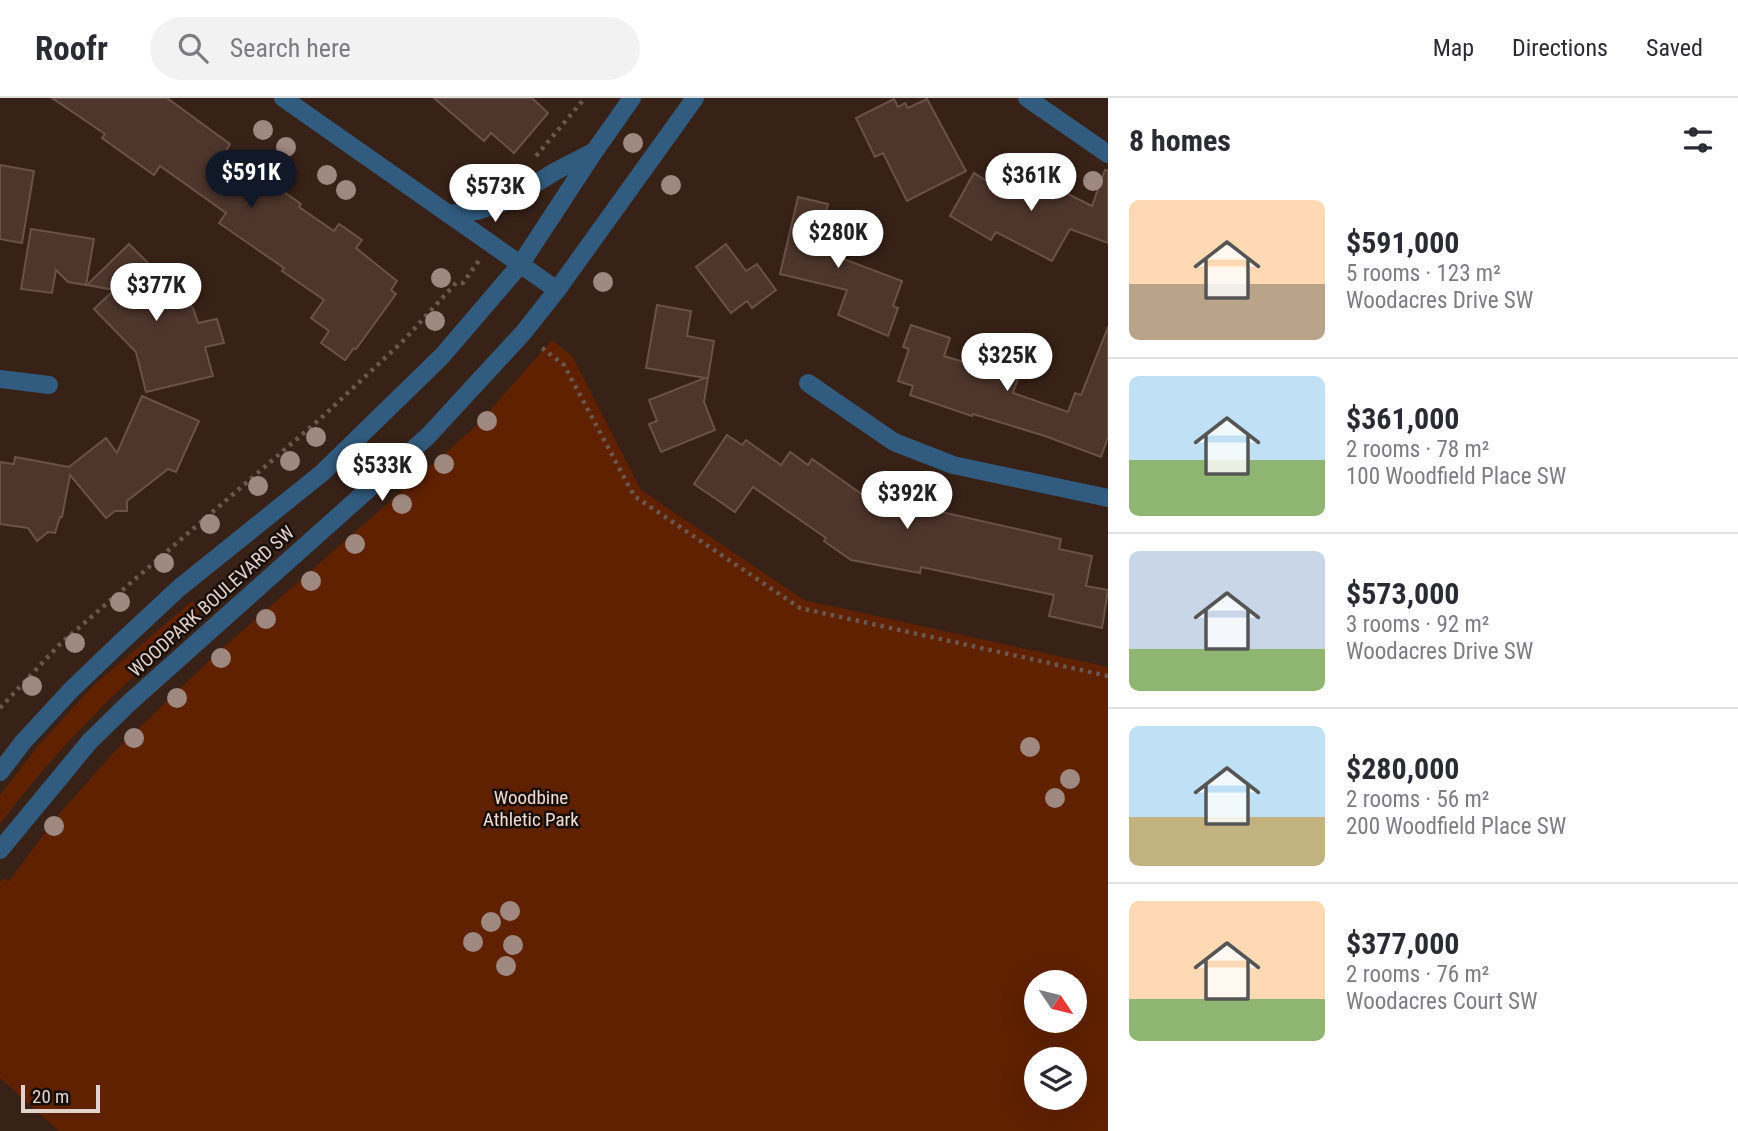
<!DOCTYPE html>
<html lang="en">
<head>
<meta charset="utf-8">
<style>
	:root { --surface:#fff; --page:#f2f2f3; --text:#2b2b33; --muted:#7c7c81; --line:#e1e1e2; --accent:#111827 }
	body { margin:0; font-family:"Roboto Condensed",sans-serif; background:var(--page); color:var(--text); height:100vh; display:flex; flex-direction:column; font-size:26px; white-space:nowrap }
	* { box-sizing:border-box; margin:0 }
	p { font-size:23px; color:var(--muted) }
	.icon { flex:none; width:38px; height:38px; fill:none; stroke:currentColor; stroke-width:2; stroke-linecap:round; stroke-linejoin:round }
	.map { position:relative; flex:1; overflow:hidden }
	.panel { display:flex; flex-direction:column; background:var(--surface); width:630px }
	.panel>* { flex:none }
	.needle { width:46px; rotate:125deg }
	.tools { position:absolute; left:1024px; top:872px; display:grid; gap:14px }
	.tools a { display:grid; place-items:center; width:63px; height:63px; border-radius:50%; background:var(--surface); box-shadow:0 7px 28px #0002; font-size:35px }
	.scale { position:absolute; left:21px; bottom:18px; width:79px; box-sizing:border-box; padding-left:7px; border:4px solid #e1d2cc; border-top:0; font-size:19px; line-height:24px; white-space:nowrap; color:#e1d2cc; -webkit-text-stroke:5px #180e0a; paint-order:stroke }
	.price { position:absolute; translate:-50% -60px; padding:0 16px; border-radius:24px; background:#fff; color:#222; font-size:23px; line-height:46px; filter:drop-shadow(0 2px 4px #0008) }
	.price::after { content:''; position:absolute; left:50%; top:42px; width:21px; height:16px; margin-left:-10px; background:inherit; clip-path:polygon(0 0,100% 0,50% 100%) }
	.price.current { background:var(--accent); color:#fff }
	ul { padding:0; list-style:none }
	li { display:flex; align-items:center; gap:21px; height:175px; padding:0 21px }
	li+li { border-top:2px solid var(--line) }
	li span { display:grid; place-items:center; flex:none; width:196px; height:140px; border-radius:10px; color:#555 }
	li>.icon { margin-inline-start:auto }
	span .icon { width:84px; height:84px; fill:#fffc; stroke-width:1 }
	li b { font-size:30px }
	h2 { display:flex; justify-content:space-between; align-items:center; height:84px; padding:0 21px; font-size:30px }
	header { display:flex; align-items:center; gap:42px; box-sizing:border-box; height:98px; padding:0 35px; background:var(--surface); border-bottom:2px solid var(--line) }
	header strong { font-size:33px }
	nav { display:flex; gap:38px; margin-inline-start:auto; font-size:24px }
	.search { width:490px; height:63px; background:var(--page); display:flex; align-items:center; gap:18px; box-sizing:border-box; padding:0 24px; border-radius:38px; color:var(--muted); font-size:26px }
	main { display:flex; flex:1; min-height:0 }
	.map>svg:first-child { display:block }
	.green { fill:#5f2100; fill-rule:evenodd }
	.building { fill:#4e362c; stroke:#6b5247; stroke-width:2 }
	.lines { fill:none; stroke-linecap:round; stroke-linejoin:round }
	.path { stroke:#6b574e; stroke-width:4.5; stroke-dasharray:3.5 5; stroke-linecap:butt }
	.minor { stroke:#315c7f; stroke-width:18 }
	.tree { fill:#9e887f }
	.labels { text-anchor:middle; stroke-width:5; stroke-linejoin:round; paint-order:stroke }
	.street-label { font-size:19px; fill:#e1d2cc; stroke:#180e0a }
	.park-label { font-size:19px; fill:#f2dcd3; stroke:#180e0a }
</style>
</head>
<body>
<header>
<strong>Roofr</strong>
<div class="search"><svg class="icon" aria-label="search" viewBox="0 0 24 24"><circle cx="10" cy="10" r="6"/><path d="M15 15l6 6"/></svg>Search here</div>
<nav><a>Map</a><a>Directions</a><a>Saved</a></nav>
</header>
<main>
<div class="map">
<svg width="1108" height="1033" viewBox="0 0 1108 1033">
	<rect width="100%" height="100%" fill="#382218"/>
	<!-- green -->
	<g class="green">
		<path d="M552 242 572 258 641 392 804 502 1108 569V1033H59L0 980V784L4 780 9 783 58 717 115 653 217 555 476 328ZM1036 884H1074V922H1036ZM1036 961H1074V999H1036Z"/>
		<path d="M192 503 201 512C170 548 133 577 100 611 64 647 31 685 0 726V697L38 648 93 588Z"/>
	</g>
	<!-- building -->
	<g class="building">
		<path d="M52 0H167L230 46 226 53 301 106 299 109 334 133 339 126 362 142 356 150 397 183 391 192 396 196 356 251 354 250 345 262 321 245 329 233 311 220 324 202 282 173 284 170 219 125 226 115 160 68 154 77 102 40 105 36Z"/>
		<path d="M434 0H532L548 15 514 55 491 35 484 43Z"/>
		<path d="M894 1 898 9 905 5 908 10 927 1 966 73 907 103 883 55 875 59 856 20Z"/>
		<path d="M0 67 34 73 22 145 0 141Z"/>
		<path d="M1002 71 1053 101 1058 91 1092 108 1105 72H1108V145L1070 131 1052 163 996 134 991 142 950 118 974 75 993 87Z"/>
		<path d="M798 99 828 106 821 133 843 139 838 159 902 183 893 208 898 210 888 238 838 217 847 192 780 176Z"/>
		<path d="M31 131 94 141 86 187 68 184 56 172 52 195 21 191Z"/>
		<path d="M129 146 193 210 198 225 217 221 224 245 205 249 213 278 146 294 136 254 94 211 114 192 87 187Z"/>
		<path d="M726 146 746 173 757 166 776 192 752 210 747 203 731 215 696 169Z"/>
		<path d="M657 207 691 213 687 238 714 243 704 304 715 332 661 354 649 326 657 323 649 302 705 280 646 270Z"/>
		<path d="M911 227 950 240 944 258 990 272 993 262 1021 272 1013 295 1068 314 1075 295 1081 297 1108 229V339L1101 359 1045 338 973 316 972 318 910 297 913 288 898 283 909 251 903 249Z"/>
		<path d="M142 298 199 323 176 374 168 371 127 403V413H115L106 420 70 377 62 419H60L55 435 48 434 37 443 28 430 0 426V364L14 366 15 359 69 369 106 340 117 355Z"/>
		<path d="M727 337 742 347 746 342 781 367 790 354 808 367 812 361 894 419 897 404 1061 441 1059 451 1092 458 1086 488 1108 492 1102 530 1049 518 1054 497 921 469 920 475 851 462 824 443 826 440 753 389 735 414 694 386Z"/>
	</g>
	<g class="lines">
		<!-- path -->
		<g class="path">
			<path d="M536 58 585 0"/>
			<path d="M542 250 564 267 634 398 800 510 1108 578"/>
			<path d="M0 610 60 546 320 321 402 244 456 185H463L480 161"/>
		</g>
		<!-- minor -->
		<g class="minor">
			<path d="M283 0 557 192"/>
			<path d="M1027 0 1108 56"/>
			<path d="M448 116 477 113 505 104 556 73 591 55"/>
			<path d="M0 281 49 287"/>
			<path d="M808 285 894 344 953 367 1108 400"/>
			<path d="M0 674 23 644 71 592 119 546 179 490 322 375 442 258 520 167 594 54 632 0"/>
			<path d="M0 752 90 643 129 605 428 338 523 235 557 192 695 0"/>
		</g>
	</g>
	<!-- trees -->
	<g class="tree">
		<circle cx="263" cy="32" r="10"/>
		<circle cx="633" cy="45" r="10"/>
		<circle cx="286" cy="49" r="10"/>
		<circle cx="327" cy="77" r="10"/>
		<circle cx="1093" cy="83" r="10"/>
		<circle cx="671" cy="87" r="10"/>
		<circle cx="346" cy="92" r="10"/>
		<circle cx="441" cy="180" r="10"/>
		<circle cx="603" cy="184" r="10"/>
		<circle cx="435" cy="223" r="10"/>
		<circle cx="487" cy="323" r="10"/>
		<circle cx="316" cy="339" r="10"/>
		<circle cx="290" cy="363" r="10"/>
		<circle cx="444" cy="366" r="10"/>
		<circle cx="258" cy="388" r="10"/>
		<circle cx="402" cy="406" r="10"/>
		<circle cx="210" cy="426" r="10"/>
		<circle cx="355" cy="446" r="10"/>
		<circle cx="164" cy="465" r="10"/>
		<circle cx="311" cy="483" r="10"/>
		<circle cx="120" cy="504" r="10"/>
		<circle cx="266" cy="521" r="10"/>
		<circle cx="75" cy="545" r="10"/>
		<circle cx="221" cy="560" r="10"/>
		<circle cx="32" cy="588" r="10"/>
		<circle cx="177" cy="600" r="10"/>
		<circle cx="134" cy="640" r="10"/>
		<circle cx="1030" cy="649" r="10"/>
		<circle cx="1070" cy="681" r="10"/>
		<circle cx="1055" cy="700" r="10"/>
		<circle cx="54" cy="728" r="10"/>
		<circle cx="510" cy="813" r="10"/>
		<circle cx="491" cy="824" r="10"/>
		<circle cx="473" cy="844" r="10"/>
		<circle cx="513" cy="847" r="10"/>
		<circle cx="506" cy="868" r="10"/>
	</g>
	<g class="labels">
		<!-- street labels -->
		<g class="street-label">
			<text transform="translate(211 503) rotate(-42)" y="7">WOODPARK BOULEVARD SW</text>
		</g>
		<!-- park labels -->
		<g class="park-label">
			<text x="531" y="706">Woodbine<tspan x="531" dy="22">Athletic Park</tspan></text>
		</g>
	</g>
</svg>
<div class="tools">
<a><svg class="needle" viewBox="-14 -14 28 28"><path d="M0-13l5 13h-10z" fill="#e53935"/><path d="M0 13l5-13h-10z" fill="#7c7c81"/></svg></a>
<a><svg class="icon" aria-label="layers" viewBox="0 0 24 24"><path d="M12 4l9 5-9 5-9-5zM3 14l9 5 9-5"/></svg></a>
</div>
<div class="scale">20 m</div>
<b class="price current" style="left:251px;top:112px">$591K</b>
<b class="price" style="left:1031px;top:115px">$361K</b>
<b class="price" style="left:495px;top:126px">$573K</b>
<b class="price" style="left:838px;top:172px">$280K</b>
<b class="price" style="left:156px;top:225px">$377K</b>
<b class="price" style="left:1007px;top:295px">$325K</b>
<b class="price" style="left:382px;top:405px">$533K</b>
<b class="price" style="left:907px;top:433px">$392K</b>
</div>
<section class="panel">
<h2>8 homes<svg class="icon" aria-label="filters" viewBox="0 0 24 24"><path d="M4 7h16M4 17h16"/><circle cx="9" cy="7" r="2"/><circle cx="15" cy="17" r="2"/></svg></h2>
<ul>
<li><span style="background:linear-gradient(#ffd9b3 60%,#b9a48a 0)"><svg class="icon" aria-label="home" viewBox="0 0 24 24"><path d="M3 11l9-7 9 7M6 9v11h12V9"/></svg></span><div><b>$591,000</b><p>5 rooms · 123 m²</p><p>Woodacres Drive SW</p></div></li>
<li><span style="background:linear-gradient(#bfe0f5 60%,#8fb573 0)"><svg class="icon" aria-label="home" viewBox="0 0 24 24"><path d="M3 11l9-7 9 7M6 9v11h12V9"/></svg></span><div><b>$361,000</b><p>2 rooms · 78 m²</p><p>100 Woodfield Place SW</p></div></li>
<li><span style="background:linear-gradient(#c9d6e8 70%,#8fb573 0)"><svg class="icon" aria-label="home" viewBox="0 0 24 24"><path d="M3 11l9-7 9 7M6 9v11h12V9"/></svg></span><div><b>$573,000</b><p>3 rooms · 92 m²</p><p>Woodacres Drive SW</p></div></li>
<li><span style="background:linear-gradient(#bfe0f5 65%,#c2b280 0)"><svg class="icon" aria-label="home" viewBox="0 0 24 24"><path d="M3 11l9-7 9 7M6 9v11h12V9"/></svg></span><div><b>$280,000</b><p>2 rooms · 56 m²</p><p>200 Woodfield Place SW</p></div></li>
<li><span style="background:linear-gradient(#ffd9b3 70%,#8fb573 0)"><svg class="icon" aria-label="home" viewBox="0 0 24 24"><path d="M3 11l9-7 9 7M6 9v11h12V9"/></svg></span><div><b>$377,000</b><p>2 rooms · 76 m²</p><p>Woodacres Court SW</p></div></li>
</ul>
</section>
</main>
</body>
</html>
